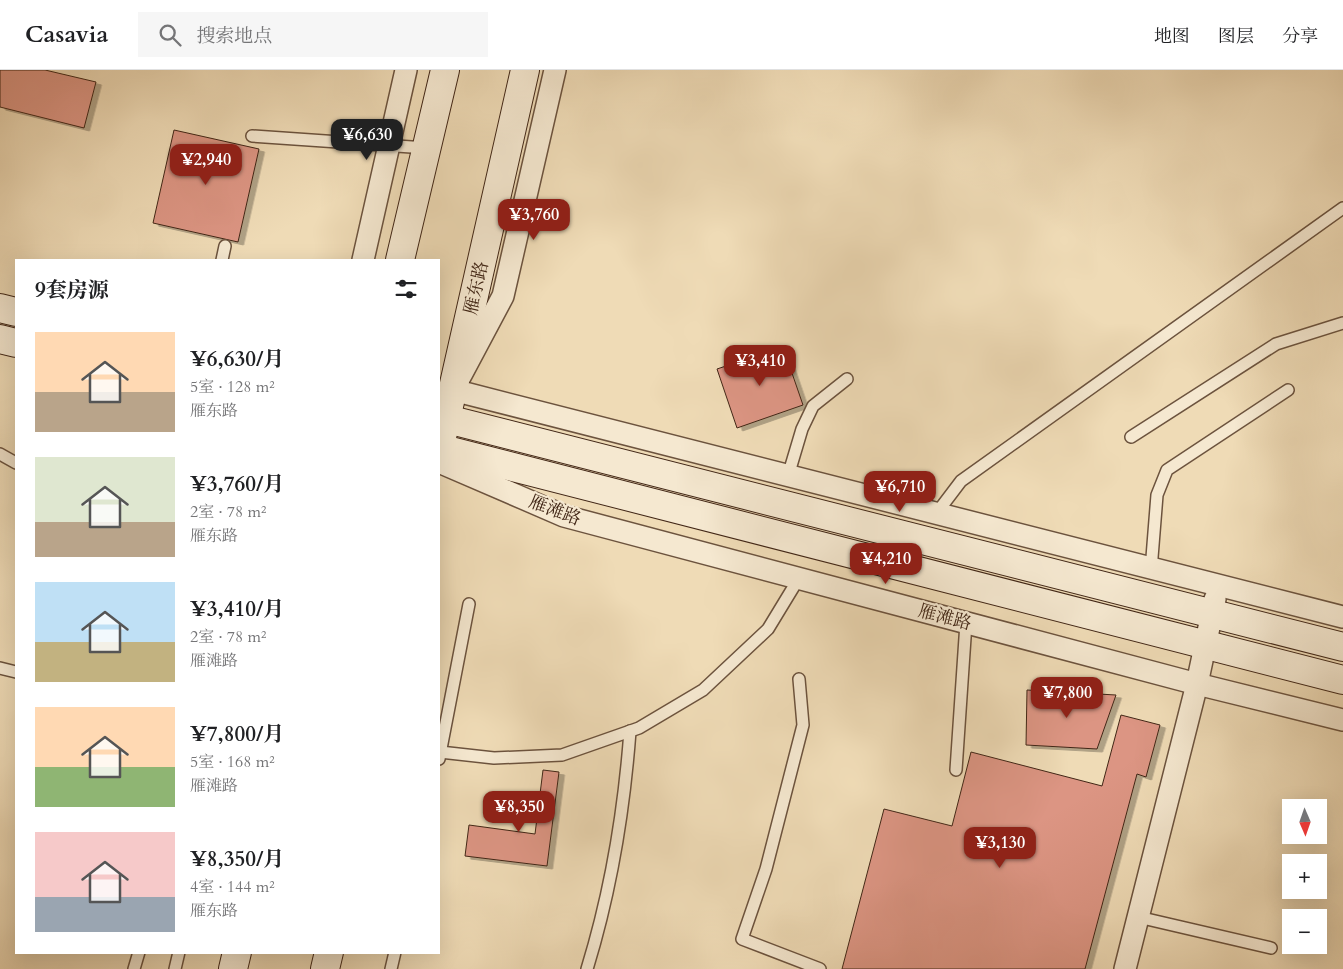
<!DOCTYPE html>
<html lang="zh">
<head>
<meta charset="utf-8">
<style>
	:root { --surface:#fff; --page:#f6f6f6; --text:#202124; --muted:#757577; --line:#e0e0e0; --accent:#8f2418 }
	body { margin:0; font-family:Cardo,"Noto Serif SC",serif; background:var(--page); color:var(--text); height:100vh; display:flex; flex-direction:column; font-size:19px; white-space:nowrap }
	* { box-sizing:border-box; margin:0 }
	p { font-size:16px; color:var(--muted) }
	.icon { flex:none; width:28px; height:28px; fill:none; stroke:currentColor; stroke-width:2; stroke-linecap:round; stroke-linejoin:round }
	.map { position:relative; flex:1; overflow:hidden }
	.sheet { position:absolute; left:15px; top:189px; width:425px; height:695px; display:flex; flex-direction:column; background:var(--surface); border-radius:0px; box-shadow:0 5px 20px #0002 }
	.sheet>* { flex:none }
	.needle { width:32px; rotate:178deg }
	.controls { position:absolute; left:1282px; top:729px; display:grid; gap:10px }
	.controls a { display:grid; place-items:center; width:45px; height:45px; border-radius:0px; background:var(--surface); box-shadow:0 5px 20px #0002; font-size:25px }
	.price { position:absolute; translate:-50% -42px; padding:0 11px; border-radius:10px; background:var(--accent); color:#fff; font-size:16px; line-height:32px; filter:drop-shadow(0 1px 2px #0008) }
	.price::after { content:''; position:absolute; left:50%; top:30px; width:15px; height:11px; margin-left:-8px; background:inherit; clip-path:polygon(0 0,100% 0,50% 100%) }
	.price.current { background:#222; color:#fff }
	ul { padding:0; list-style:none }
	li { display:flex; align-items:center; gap:15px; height:125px; padding:0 20px }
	li span { display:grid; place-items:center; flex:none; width:140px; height:100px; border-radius:0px; color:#555 }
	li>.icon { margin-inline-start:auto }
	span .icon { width:60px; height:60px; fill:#fffc; stroke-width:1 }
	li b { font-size:21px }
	h2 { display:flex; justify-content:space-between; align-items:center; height:60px; padding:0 20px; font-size:21px }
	header { display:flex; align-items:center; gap:30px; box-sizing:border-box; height:70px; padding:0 25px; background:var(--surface); border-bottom:1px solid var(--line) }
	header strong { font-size:24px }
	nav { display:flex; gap:28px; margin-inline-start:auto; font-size:18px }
	.search { width:350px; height:45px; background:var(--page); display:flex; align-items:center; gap:12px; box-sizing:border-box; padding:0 18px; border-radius:0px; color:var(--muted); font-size:19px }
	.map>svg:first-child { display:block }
	.building { fill:#dc9583; stroke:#412616; filter:url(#shadow) }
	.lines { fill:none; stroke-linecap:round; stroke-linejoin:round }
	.lane-casing { stroke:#6c533e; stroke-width:14 }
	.street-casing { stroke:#6c533e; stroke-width:24 }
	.secondary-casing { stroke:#412616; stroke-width:30 }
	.lane { stroke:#f5e8d0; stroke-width:11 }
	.street { stroke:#f5e8d0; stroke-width:21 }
	.secondary { stroke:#f5e8d0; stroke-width:28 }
	.labels { text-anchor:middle; stroke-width:4.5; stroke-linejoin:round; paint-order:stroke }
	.street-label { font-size:18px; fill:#412616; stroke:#f5e8d0 }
</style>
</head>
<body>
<header>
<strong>Casavia</strong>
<div class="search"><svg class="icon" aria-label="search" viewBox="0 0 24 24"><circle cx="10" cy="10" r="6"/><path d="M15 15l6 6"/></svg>搜索地点</div>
<nav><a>地图</a><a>图层</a><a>分享</a></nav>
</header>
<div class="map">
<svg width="1343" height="899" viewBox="0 0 1343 899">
	<defs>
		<filter id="shadow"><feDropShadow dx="5.5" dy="3" stdDeviation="0" flood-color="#0004"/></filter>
	</defs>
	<rect width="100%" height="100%" fill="#efdbb6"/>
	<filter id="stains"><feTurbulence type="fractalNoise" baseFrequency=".004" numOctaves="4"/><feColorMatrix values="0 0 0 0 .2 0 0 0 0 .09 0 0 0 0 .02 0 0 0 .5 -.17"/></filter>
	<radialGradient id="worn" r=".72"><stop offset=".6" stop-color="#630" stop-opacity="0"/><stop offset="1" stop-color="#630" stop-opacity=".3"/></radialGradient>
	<!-- building -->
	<g class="building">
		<path d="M0 0H45L96 12 84 58 0 37Z"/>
		<path d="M174 60 259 79 238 172 153 153Z"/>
		<path d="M783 277 803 335 737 358 717 299Z"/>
		<path d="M1027 620 1116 625 1097 679 1026 675Z"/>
		<path d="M1121 645 1160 655 1146 707 1137 704 1085 899H842L884 739 952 756 971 682 1102 716Z"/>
		<path d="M543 700 559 702 547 796 465 786 469 755 535 764Z"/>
	</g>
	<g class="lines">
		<!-- lane casing -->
		<g class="lane-casing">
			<g id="lane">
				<path d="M252 66 426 78"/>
				<path d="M222 190 225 176"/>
				<path d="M1131 367 1276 274 1343 253"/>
				<path d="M0 384 16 393"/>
				<path d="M788 406 802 359 813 336 847 309"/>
				<path d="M936 444 961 411 1343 138"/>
				<path d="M1151 500 1157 425 1167 400 1288 320"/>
				<path d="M0 598 16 602"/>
				<path d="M799 609 803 655 766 799 742 869 820 899"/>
				<path d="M440 682 494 688 562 685 639 658 703 620 768 559 799 508"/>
				<path d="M439 689 469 534"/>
				<path d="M956 700 966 553"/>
				<path d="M1138 847 1271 878"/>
				<path d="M134 899 139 882"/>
				<path d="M175 899 179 882"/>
				<path d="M391 899 395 882"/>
				<path d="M587 899C611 821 624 742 630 661"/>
			</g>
		</g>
		<!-- street casing -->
		<g class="street-casing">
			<g id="street">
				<path d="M555 0 503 226 453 320 1343 547"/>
				<path d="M363 190 406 0"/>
				<path d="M439 392 564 446 1197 614 1343 650"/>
				<path d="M1125 899 1197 614 1215 529"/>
			</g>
		</g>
		<!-- secondary casing -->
		<g class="secondary-casing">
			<g id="secondary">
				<path d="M400 190 445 0"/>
				<path d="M0 238 16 242"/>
				<path d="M0 269 16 273"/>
				<path d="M439 347 1343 577"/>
				<path d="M442 367 525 0"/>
				<path d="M439 378 1343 610"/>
				<path d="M233 899 237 882"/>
				<path d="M325 899 329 882"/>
			</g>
		</g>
		<!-- lane -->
		<use href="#lane" class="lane"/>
		<!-- street -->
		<use href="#street" class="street"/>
		<!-- secondary -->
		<use href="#secondary" class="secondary"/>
	</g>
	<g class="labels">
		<!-- street labels -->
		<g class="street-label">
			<text transform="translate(476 218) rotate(-77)" y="6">雁东路</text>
			<text transform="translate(555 440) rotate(21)" y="6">雁滩路</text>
			<text transform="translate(945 547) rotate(15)" y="6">雁滩路</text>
		</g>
	</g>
	<rect width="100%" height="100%" filter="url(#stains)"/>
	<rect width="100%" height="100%" fill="url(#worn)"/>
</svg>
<div class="controls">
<a><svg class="needle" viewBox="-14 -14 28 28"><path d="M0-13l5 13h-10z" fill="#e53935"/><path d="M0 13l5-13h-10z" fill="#757577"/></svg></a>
<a>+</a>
<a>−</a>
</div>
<b class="price current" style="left:367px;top:91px">¥6,630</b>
<b class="price" style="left:206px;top:116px">¥2,940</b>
<b class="price" style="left:534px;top:171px">¥3,760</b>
<b class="price" style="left:760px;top:317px">¥3,410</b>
<b class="price" style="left:900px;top:443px">¥6,710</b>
<b class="price" style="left:886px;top:515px">¥4,210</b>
<b class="price" style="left:1067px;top:649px">¥7,800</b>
<b class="price" style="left:519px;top:763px">¥8,350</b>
<b class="price" style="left:1000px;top:799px">¥3,130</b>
<section class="sheet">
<h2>9套房源<svg class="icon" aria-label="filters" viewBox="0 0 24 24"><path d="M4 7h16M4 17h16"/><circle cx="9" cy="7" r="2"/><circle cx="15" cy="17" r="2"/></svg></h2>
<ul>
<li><span style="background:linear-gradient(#ffd9b3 60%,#b9a48a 0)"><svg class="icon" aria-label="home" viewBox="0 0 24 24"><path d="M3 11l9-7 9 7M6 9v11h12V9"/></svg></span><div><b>¥6,630/月</b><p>5室 · 128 m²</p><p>雁东路</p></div></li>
<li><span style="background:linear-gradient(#dfe7d0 65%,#b9a48a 0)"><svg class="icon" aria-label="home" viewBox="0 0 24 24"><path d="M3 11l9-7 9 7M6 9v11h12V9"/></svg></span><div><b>¥3,760/月</b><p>2室 · 78 m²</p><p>雁东路</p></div></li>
<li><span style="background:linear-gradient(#bfe0f5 60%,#c2b280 0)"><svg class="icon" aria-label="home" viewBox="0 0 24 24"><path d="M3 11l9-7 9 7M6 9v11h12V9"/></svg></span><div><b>¥3,410/月</b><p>2室 · 78 m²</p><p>雁滩路</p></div></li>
<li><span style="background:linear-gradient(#ffd9b3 60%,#8fb573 0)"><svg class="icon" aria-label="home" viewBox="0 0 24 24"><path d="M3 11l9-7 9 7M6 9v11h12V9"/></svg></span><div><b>¥7,800/月</b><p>5室 · 168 m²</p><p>雁滩路</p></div></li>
<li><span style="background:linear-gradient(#f6c9c9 65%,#9aa5b1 0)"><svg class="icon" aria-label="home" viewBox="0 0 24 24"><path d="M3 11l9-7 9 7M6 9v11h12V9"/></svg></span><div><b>¥8,350/月</b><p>4室 · 144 m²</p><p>雁东路</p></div></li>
</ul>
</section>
</div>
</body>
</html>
